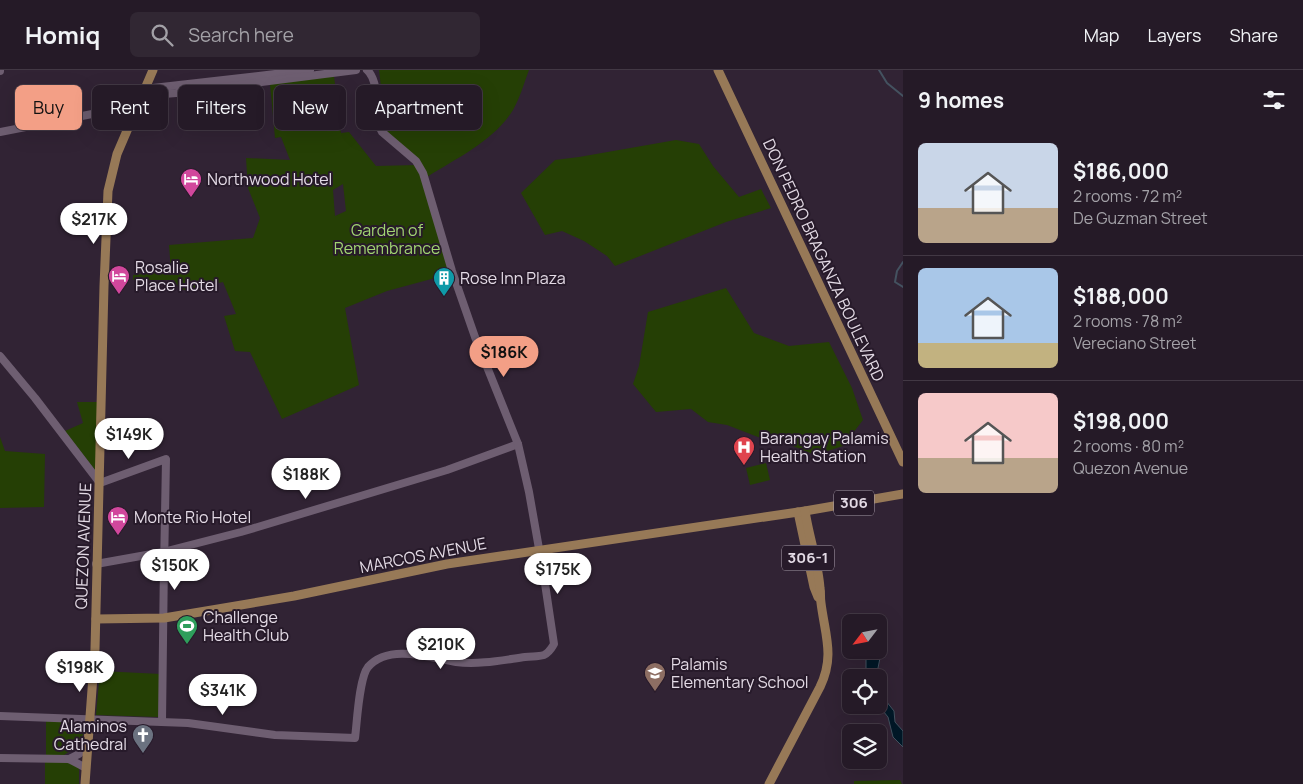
<!DOCTYPE html>
<html lang="en">
<head>
<meta charset="utf-8">
<style>
	:root { --surface:#251a27; --page:#312733; --text:#f1f3f6; --muted:#a3a1a7; --line:#423844; --accent:#f39f86 }
	body { margin:0; font-family:Manrope,sans-serif; background:var(--page); color:var(--text); height:100vh; display:flex; flex-direction:column; font-size:19px; white-space:nowrap }
	* { box-sizing:border-box; margin:0 }
	p { font-size:16px; color:var(--muted) }
	.icon { flex:none; width:28px; height:28px; fill:none; stroke:currentColor; stroke-width:2; stroke-linecap:round; stroke-linejoin:round }
	.map { position:relative; flex:1; overflow:hidden }
	.panel { display:flex; flex-direction:column; background:var(--surface); width:400px }
	.panel>* { flex:none }
	.hud { position:absolute; left:15px; top:15px; width:475px; height:45px; display:flex; gap:10px }
	.needle { width:32px; rotate:238deg }
	.controls { position:absolute; left:842px; top:544px; display:grid; gap:10px }
	.controls a { display:grid; place-items:center; width:45px; height:45px; border-radius:8px; background:var(--surface); box-shadow:0 5px 20px #0002,0 0 0 1px var(--line); font-size:25px }
	.price { position:absolute; translate:-50% -42px; padding:0 11px; border-radius:18px; background:#fff; color:#222; font-size:16px; line-height:32px; filter:drop-shadow(0 1px 2px #0008) }
	.price::after { content:''; position:absolute; left:50%; top:30px; width:15px; height:11px; margin-left:-8px; background:inherit; clip-path:polygon(0 0,100% 0,50% 100%) }
	.price.on { background:var(--accent); color:#111 }
	ul { padding:0; list-style:none }
	li { display:flex; align-items:center; gap:15px; height:125px; padding:0 15px }
	li+li { border-top:1px solid var(--line) }
	li span { display:grid; place-items:center; flex:none; width:140px; height:100px; border-radius:8px; color:#555 }
	li>.icon { margin-inline-start:auto }
	span .icon { width:60px; height:60px; fill:#fffc; stroke-width:1 }
	li b { font-size:21px }
	h2 { display:flex; justify-content:space-between; align-items:center; height:60px; padding:0 15px; font-size:21px }
	.pill { padding:0 18px; border-radius:8px; background:var(--surface); box-shadow:0 5px 20px #0002,0 0 0 1px var(--line); font-size:18px; line-height:45px }
	.pill.on { background:var(--accent); color:#111 }
	header { display:flex; align-items:center; gap:30px; box-sizing:border-box; height:70px; padding:0 25px; background:var(--surface); border-bottom:1px solid var(--line) }
	header strong { font-size:24px }
	nav { display:flex; gap:28px; margin-inline-start:auto; font-size:18px }
	.search { width:350px; height:45px; background:var(--page); display:flex; align-items:center; gap:12px; box-sizing:border-box; padding:0 18px; border-radius:8px; color:var(--muted); font-size:19px }
	main { display:flex; flex:1; min-height:0 }
	.map>svg:first-child { display:block }
	.green { fill:#253f05; fill-rule:evenodd }
	.water { fill:#001827; stroke:#445260 }
	.lines { fill:none; stroke-linecap:round; stroke-linejoin:round }
	.stream { stroke:#445260; stroke-width:2 }
	.minor { stroke:#6e5e71; stroke-width:8 }
	.major { stroke:#977957; stroke-width:9 }
	.labels { text-anchor:middle; stroke-width:4; stroke-linejoin:round; paint-order:stroke }
	.shield { fill:#271a2a; stroke:#aba0ad; stroke-width:1 }
	.shield-label { font-size:15px; font-weight:bold; fill:#e3dae5 }
	.poi-label { font-size:16px; fill:#e3dae5; stroke:#271a2a; text-anchor:start }
	.park-label { font-size:16px; fill:#a1d472; stroke:#271a2a }
	.street-label { font-size:16px; fill:#e3dae5; stroke:#271a2a }
</style>
</head>
<body>
<header>
<strong>Homiq</strong>
<div class="search"><svg class="icon" aria-label="search" viewBox="0 0 24 24"><circle cx="10" cy="10" r="6"/><path d="M15 15l6 6"/></svg>Search here</div>
<nav><a>Map</a><a>Layers</a><a>Share</a></nav>
</header>
<main>
<div class="map">
<svg width="903" height="714" viewBox="0 0 903 714">
	<rect width="100%" height="100%" fill="#312334"/>
	<!-- green -->
	<g class="green">
		<path d="M379 0H529C524 13 520 28 513 40 494 71 457 88 427 107L386 60Z"/>
		<path d="M334 6 341 63 349 62 376 96 417 95 450 204 387 221 345 238 359 315 282 349 250 282 235 281 224 246 236 244 223 212 187 221 179 218 174 210H133V205L171 201 169 175 253 168 260 148 248 118 246 88 290 90 281 67 275 68 270 14ZM343 114 346 141 335 146 333 120Z"/>
		<path d="M676 70 699 74 713 96 739 127 761 119 771 138 726 152 615 196 607 186 584 171 562 161 545 165 521 123 555 90 579 87Z"/>
		<path d="M726 218 754 263 789 276 829 272 852 318 863 350 843 376 815 385 783 372 758 367 727 355 708 352 691 339 656 342 633 314 639 296 648 242Z"/>
		<path d="M77 332H99L98 404 65 361 83 353Z"/>
		<path d="M0 367 5 381 45 384 44 437 0 438Z"/>
		<path d="M766 393 770 410 750 415 746 398Z"/>
		<path d="M100 601 161 604 159 647 96 645Z"/>
		<path d="M46 650 86 652 81 672 76 677 64 685H46Z"/>
		<path d="M45 690 72 693 79 696V714H45Z"/>
		<path d="M900 710 902 714H854V711Z"/>
	</g>
	<!-- water -->
	<g class="water">
		<path d="M879 571 883 573 878 598 874 607H866V580H879Z"/>
		<path d="M879 629 886 631 894 641 895 652 903 661V677L893 667 888 647 878 635Z"/>
	</g>
	<g class="lines">
		<!-- stream -->
		<g class="stream">
			<path d="M879 0 887 13 903 26"/>
			<path d="M903 192 897 201 895 212 903 217"/>
		</g>
		<!-- minor -->
		<g class="minor">
			<path d="M0 1V0"/>
			<path d="M144 19 310 0"/>
			<path d="M141 26 176 23 356 0"/>
			<path d="M0 62 138 35"/>
			<path d="M0 286 35 328 100 413 166 389C164 477 163 564 162 652"/>
			<path d="M96 494 163 482 241 462 447 400 518 374"/>
			<path d="M0 646 188 653 275 665 355 668C357 653 359 608 368 597 389 573 431 588 456 592 479 595 503 590 525 587 532 586 538 587 544 585 550 582 551 579 554 574L544 507 529 422 518 374 475 267 452 201 423 103 416 91 382 62 380 58C377 43 379 10 367 0"/>
			<path d="M0 688 69 689 86 698"/>
			<path d="M69 689 79 684 88 673"/>
		</g>
		<!-- major -->
		<g class="major">
			<path d="M718 0 903 392"/>
			<path d="M798 442 814 517 818 527"/>
			<path d="M96 549 164 548 194 543 294 526 447 494 805 441 903 424"/>
			<path d="M85 714 95 579 104 216 108 121 117 84 153 0"/>
			<path d="M769 714 820 617C835 586 825 565 821 533 820 528 821 523 820 518 818 492 809 467 805 441"/>
		</g>
	</g>
	<!-- icons -->
	<defs>
		<g id="hotel-pin" transform="scale(1.125)"><path d="M0 17L-7.5 6A9.5 9.5 0 1 1 7.5 6Z" fill="#d1479c" stroke="#271a2a"/><path d="M-6-4.5h1.5V1H6V5H4.5V3h-9V5H-6ZM-4 0a1.8 1.8 0 1 1 3.6 0ZM.5 0V-2.5h3Q6-2.5 6 0Z" fill="#fff"/></g>
		<g id="building-pin" transform="scale(1.125)"><path d="M0 17L-7.5 6A9.5 9.5 0 1 1 7.5 6Z" fill="#0f9aa8" stroke="#271a2a"/><path d="M-4-6H4V6H1V3H-1V6H-4ZM-2.5-4.3h1.7v1.8h-1.7ZM.8-4.3h1.7v1.8H.8ZM-2.5-1h1.7V.8h-1.7ZM.8-1h1.7V.8H.8Z" fill="#fff"/></g>
		<g id="hospital-pin" transform="scale(1.125)"><path d="M0 17L-7.5 6A9.5 9.5 0 1 1 7.5 6Z" fill="#e0444e" stroke="#271a2a"/><path d="M-5-5h3v3.5h4V-5h3V5h-3V1.5h-4V5h-3Z" fill="#fff"/></g>
		<g id="stadium-pin" transform="scale(1.125)"><path d="M0 17L-7.5 6A9.5 9.5 0 1 1 7.5 6Z" fill="#2e9e5b" stroke="#271a2a"/><path d="M0-5a6.5 5 0 1 0 0 10a6.5 5 0 1 0 0-10ZM-3.5-1.8h7v3.6h-7Z" fill="#fff"/></g>
		<g id="school-pin" transform="scale(1.125)"><path d="M0 17L-7.5 6A9.5 9.5 0 1 1 7.5 6Z" fill="#8d6e63" stroke="#271a2a"/><path d="M0-5L7-2L0 1L-7-2ZM-4 1L0 2.5L4 1V4Q0 6-4 4Z" fill="#fff"/></g>
		<g id="church-pin" transform="scale(1.125)"><path d="M0 17L-7.5 6A9.5 9.5 0 1 1 7.5 6Z" fill="#6b7280" stroke="#271a2a"/><path d="M-1.2-6h2.4v3.5h3.3v2.4h-3.3V6h-2.4V-.1h-3.3v-2.4h3.3Z" fill="#fff"/></g>
	</defs>
	<g fill-rule="evenodd">
		<use href="#hotel-pin" x="191" y="109"/>
		<use href="#hotel-pin" x="119" y="206"/>
		<use href="#building-pin" x="444" y="208"/>
		<use href="#hospital-pin" x="744" y="377"/>
		<use href="#hotel-pin" x="118" y="447"/>
		<use href="#stadium-pin" x="187" y="556"/>
		<use href="#school-pin" x="655" y="603"/>
		<use href="#church-pin" x="143" y="665"/>
	</g>
	<g class="labels">
		<!-- shield labels -->
		<g class="shield">
			<rect x="834" y="420.5" width="40" height="25" rx="4"/>
			<rect x="782" y="475.5" width="52" height="25" rx="4"/>
		</g>
		<g class="shield-label">
			<text x="854" y="438">306</text>
			<text x="808" y="493">306-1</text>
		</g>
		<!-- poi labels -->
		<g class="poi-label">
			<text x="207" y="115">Northwood Hotel</text>
			<text x="135" y="203">Rosalie<tspan x="135" dy="18">Place Hotel</tspan></text>
			<text x="460" y="214">Rose Inn Plaza</text>
			<text x="760" y="374">Barangay Palamis<tspan x="760" dy="18">Health Station</tspan></text>
			<text x="134" y="453">Monte Rio Hotel</text>
			<text x="203" y="553">Challenge<tspan x="203" dy="18">Health Club</tspan></text>
			<text x="671" y="600">Palamis<tspan x="671" dy="18">Elementary School</tspan></text>
			<text x="127" y="662" text-anchor="end">Alaminos<tspan x="127" dy="18">Cathedral</tspan></text>
		</g>
		<!-- park labels -->
		<g class="park-label">
			<text x="387" y="166">Garden of<tspan x="387" dy="18">Remembrance</tspan></text>
		</g>
		<!-- street labels -->
		<g class="street-label">
			<text transform="translate(824 190) rotate(65)" y="6">DON PEDRO BRAGANZA BOULEVARD</text>
			<text transform="translate(83 476) rotate(-88)" y="6">QUEZON AVENUE</text>
			<text transform="translate(423 485) rotate(-11)" y="6">MARCOS AVENUE</text>
		</g>
	</g>
</svg>
<div class="controls">
<a><svg class="needle" viewBox="-14 -14 28 28"><path d="M0-13l5 13h-10z" fill="#e53935"/><path d="M0 13l5-13h-10z" fill="#a3a1a7"/></svg></a>
<a><svg class="icon" aria-label="locate" viewBox="0 0 24 24"><circle cx="12" cy="12" r="6"/><path d="M12 2v4M12 18v4M2 12h4M18 12h4"/></svg></a>
<a><svg class="icon" aria-label="layers" viewBox="0 0 24 24"><path d="M12 4l9 5-9 5-9-5zM3 14l9 5 9-5"/></svg></a>
</div>
<b class="price" style="left:94px;top:175px">$217K</b>
<b class="price on" style="left:504px;top:308px">$186K</b>
<b class="price" style="left:129px;top:390px">$149K</b>
<b class="price" style="left:306px;top:430px">$188K</b>
<b class="price" style="left:175px;top:521px">$150K</b>
<b class="price" style="left:558px;top:525px">$175K</b>
<b class="price" style="left:441px;top:600px">$210K</b>
<b class="price" style="left:80px;top:623px">$198K</b>
<b class="price" style="left:223px;top:646px">$341K</b>
<div class="hud">
<a class="pill on">Buy</a>
<a class="pill">Rent</a>
<a class="pill">Filters</a>
<a class="pill">New</a>
<a class="pill">Apartment</a>
</div>
</div>
<section class="panel">
<h2>9 homes<svg class="icon" aria-label="filters" viewBox="0 0 24 24"><path d="M4 7h16M4 17h16"/><circle cx="9" cy="7" r="2"/><circle cx="15" cy="17" r="2"/></svg></h2>
<ul>
<li><span style="background:linear-gradient(#c9d6e8 65%,#b9a48a 0)"><svg class="icon" aria-label="home" viewBox="0 0 24 24"><path d="M3 11l9-7 9 7M6 9v11h12V9"/></svg></span><div><b>$186,000</b><p>2 rooms · 72 m²</p><p>De Guzman Street</p></div></li>
<li><span style="background:linear-gradient(#a9c7e8 75%,#c2b280 0)"><svg class="icon" aria-label="home" viewBox="0 0 24 24"><path d="M3 11l9-7 9 7M6 9v11h12V9"/></svg></span><div><b>$188,000</b><p>2 rooms · 78 m²</p><p>Vereciano Street</p></div></li>
<li><span style="background:linear-gradient(#f6c9c9 65%,#b9a48a 0)"><svg class="icon" aria-label="home" viewBox="0 0 24 24"><path d="M3 11l9-7 9 7M6 9v11h12V9"/></svg></span><div><b>$198,000</b><p>2 rooms · 80 m²</p><p>Quezon Avenue</p></div></li>
</ul>
</section>
</main>
</body>
</html>
